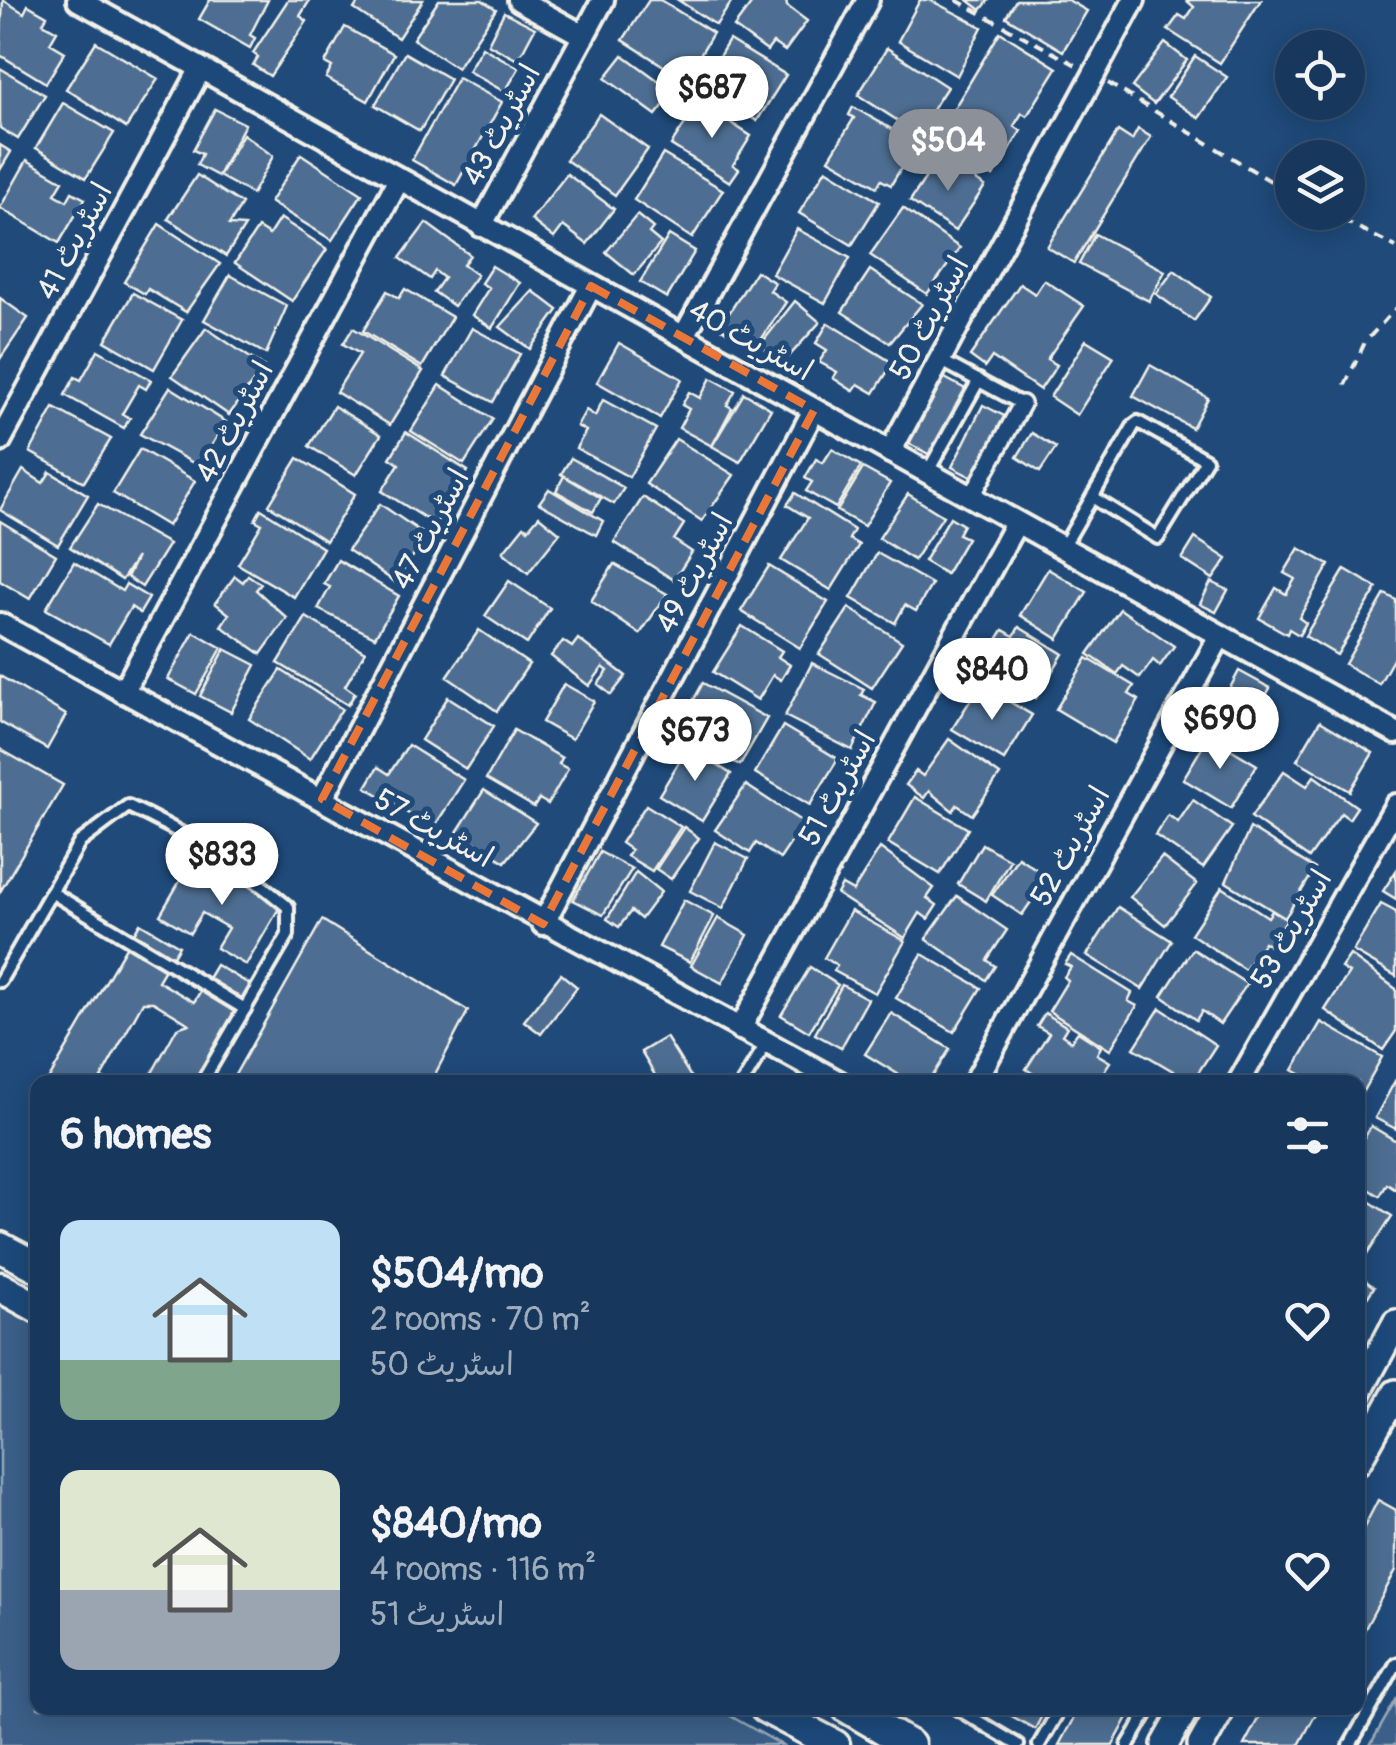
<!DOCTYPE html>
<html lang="en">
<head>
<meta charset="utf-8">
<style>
	:root { --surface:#17385c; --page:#244365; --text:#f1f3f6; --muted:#9eacbb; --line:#365272; --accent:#8c9099 }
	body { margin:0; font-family:Pangolin,"Playpen Sans Arabic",sans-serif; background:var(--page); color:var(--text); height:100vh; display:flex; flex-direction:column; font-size:38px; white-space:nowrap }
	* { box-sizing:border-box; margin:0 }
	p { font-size:32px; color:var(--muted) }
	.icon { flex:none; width:55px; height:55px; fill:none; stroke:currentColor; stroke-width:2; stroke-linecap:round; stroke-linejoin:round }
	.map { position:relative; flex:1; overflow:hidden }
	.side { position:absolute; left:30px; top:1075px; width:1335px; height:640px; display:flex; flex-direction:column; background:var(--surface); border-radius:20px; box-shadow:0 5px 25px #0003,0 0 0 2px var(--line) }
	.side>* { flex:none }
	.controls { position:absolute; left:1275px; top:30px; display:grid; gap:20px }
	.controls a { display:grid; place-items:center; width:90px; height:90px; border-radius:50%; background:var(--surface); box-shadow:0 5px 25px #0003,0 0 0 2px var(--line); font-size:50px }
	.price { position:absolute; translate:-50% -85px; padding:0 22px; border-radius:35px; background:#fff; color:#222; font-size:32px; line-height:65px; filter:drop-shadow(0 2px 5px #0008) }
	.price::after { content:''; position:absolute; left:50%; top:60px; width:30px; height:22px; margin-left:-15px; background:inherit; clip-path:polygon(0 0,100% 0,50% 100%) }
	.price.selected { background:var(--accent); color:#fff }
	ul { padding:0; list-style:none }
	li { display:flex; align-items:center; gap:30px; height:250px; padding:0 30px }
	li span { display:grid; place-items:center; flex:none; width:280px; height:200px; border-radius:20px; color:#555 }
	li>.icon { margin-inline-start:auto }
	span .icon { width:120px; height:120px; fill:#fffc; stroke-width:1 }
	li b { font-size:42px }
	h2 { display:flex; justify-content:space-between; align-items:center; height:120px; padding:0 30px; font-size:42px }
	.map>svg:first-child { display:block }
	.green { fill:#3a5f88; stroke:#97a8b8; stroke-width:2.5 }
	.building { fill:#4d6e92; stroke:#f4f1e8; stroke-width:2.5 }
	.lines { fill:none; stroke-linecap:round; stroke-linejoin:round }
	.service-casing { stroke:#f4f1e8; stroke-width:18 }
	.pedestrian-casing { stroke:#f4f1e8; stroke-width:22 }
	.minor-casing { stroke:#f4f1e8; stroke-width:28 }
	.tertiary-casing { stroke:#f4f1e8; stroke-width:32 }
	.secondary-casing { stroke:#f4f1e8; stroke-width:35 }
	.path { stroke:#f4f1e8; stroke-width:4; stroke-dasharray:10 8; stroke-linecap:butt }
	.service { stroke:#1f4a7a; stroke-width:10 }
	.pedestrian { stroke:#1f4a7a; stroke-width:15 }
	.minor { stroke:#1f4a7a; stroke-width:20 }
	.tertiary { stroke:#1f4a7a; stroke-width:25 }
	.secondary { stroke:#1f4a7a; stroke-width:28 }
	.marked { fill:none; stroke:#ea7738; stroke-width:8; stroke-dasharray:20 12; stroke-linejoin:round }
	.labels { text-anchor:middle; stroke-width:10; stroke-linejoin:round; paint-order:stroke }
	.street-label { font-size:30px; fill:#f4f1e8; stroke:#1f4a7a }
</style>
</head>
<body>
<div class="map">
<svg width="1396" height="1745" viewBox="0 0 1396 1745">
	<rect width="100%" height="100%" fill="#1f4a7a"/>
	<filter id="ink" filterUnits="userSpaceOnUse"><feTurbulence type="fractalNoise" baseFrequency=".01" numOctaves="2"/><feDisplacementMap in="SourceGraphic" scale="20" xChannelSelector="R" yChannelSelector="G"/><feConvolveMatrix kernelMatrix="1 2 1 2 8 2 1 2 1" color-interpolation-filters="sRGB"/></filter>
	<g filter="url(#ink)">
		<!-- green -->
		<g class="green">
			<path d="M0 1305 37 1326 38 1708H716L782 1745H0Z"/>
			<path d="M1396 1700V1745H1370Z"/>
		</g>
		<!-- building -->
		<g class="building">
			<path d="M3 0 24 13 28 5 47 16 43 23 57 31 50 43 65 52 46 83 0 55Z"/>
			<path d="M210 0H268L250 35 255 38 250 48 199 19Z"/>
			<path d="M288 0H310L300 16 307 21 270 76 253 65 258 57 253 53Z"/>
			<path d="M360 0H423L398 38 354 9Z"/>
			<path d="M439 0H482L496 9 457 68 413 39Z"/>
			<path d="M649 0H660L713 33 698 58 705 63 692 84 623 40Z"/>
			<path d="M678 0H733L716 25Z"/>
			<path d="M754 0H786L787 6 807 21 785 51 773 43 767 51 734 27Z"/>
			<path d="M920 0H930L982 27 957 76 898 41Z"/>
			<path d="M968 0H989L981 10Z"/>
			<path d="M1016 0H1068L1087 11 1063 51 1006 17Z"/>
			<path d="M1261 0 1220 63 1168 30 1179 15 1186 19 1194 7 1186 0Z"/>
			<path d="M504 12 535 28 518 60 488 44Z"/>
			<path d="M345 27 394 54 368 101 326 78 332 67 325 63Z"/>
			<path d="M1000 32 1057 68 1027 116 1022 113 1014 126 1021 131 993 176 935 140Z"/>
			<path d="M729 40 786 75 757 121 701 86Z"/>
			<path d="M96 42 158 79 126 128 66 89Z"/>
			<path d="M1165 43 1187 60 1154 104 1132 87Z"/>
			<path d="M482 47 519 68 505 92 468 71Z"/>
			<path d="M887 48 947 87 917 133 858 95Z"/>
			<path d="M405 53 450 79 420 131 375 105Z"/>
			<path d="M623 55 674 92 656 115 605 78Z"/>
			<path d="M1195 56 1227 77 1199 118 1168 97Z"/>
			<path d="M0 68 45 95 18 139 0 128Z"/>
			<path d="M458 78 502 102 456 185 412 160Z"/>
			<path d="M699 102 751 136 733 165 739 169 730 182 671 145Z"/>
			<path d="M63 103 114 133 86 178 36 148Z"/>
			<path d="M853 107 916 143 891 185 881 180 877 187 829 159 854 118 849 115Z"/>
			<path d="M215 109 245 124 218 176 197 165 202 154 193 150Z"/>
			<path d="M599 114 648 149 615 195 566 160Z"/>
			<path d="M1138 129 1151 137 1074 263 1047 247 1118 131 1132 140Z"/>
			<path d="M243 134 273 156 252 194 219 176Z"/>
			<path d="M0 145 11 152 0 170Z"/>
			<path d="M301 154 362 194 332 240 270 202Z"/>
			<path d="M663 154 723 190 692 238 634 200Z"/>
			<path d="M940 156 985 186 955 231 910 201Z"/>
			<path d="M27 160 63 181 55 194 67 201 72 192 85 199 59 243 0 208Z"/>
			<path d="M826 169 879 202 852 245 799 213Z"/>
			<path d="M567 174 614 209 587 244 563 226 554 238 531 220Z"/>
			<path d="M197 175 242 204 229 225 245 226 226 256 168 219Z"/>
			<path d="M903 208 960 248 927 294 870 255Z"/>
			<path d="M637 215 653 228 649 233 661 243 634 275 606 252Z"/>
			<path d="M280 218 327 249 292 301 235 263 258 228 269 235Z"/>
			<path d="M426 223 470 255 463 265 477 275 454 306 434 292 444 278 435 271 430 279 400 258Z"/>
			<path d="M159 224 220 264 186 312 148 289 145 294 124 282Z"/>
			<path d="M797 229 850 258 825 303 772 274Z"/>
			<path d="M1095 234 1165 271 1149 301 1079 264Z"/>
			<path d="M669 235 695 251 667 298 640 282Z"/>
			<path d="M492 266 520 283 492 328 472 315 489 288 481 283Z"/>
			<path d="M870 270 922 304 890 343 842 312Z"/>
			<path d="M1174 270 1211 297 1194 321 1156 294Z"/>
			<path d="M756 271 775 283 770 291 786 302 755 349 720 327Z"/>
			<path d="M230 275 287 306 266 354 204 320Z"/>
			<path d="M1044 280 1084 306 1047 359 1057 365 1040 390 992 357 985 367 970 356 1020 284 1035 294Z"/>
			<path d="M405 289 452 317 422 367 363 331 387 291 399 298Z"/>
			<path d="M533 291 558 310 530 349 500 327Z"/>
			<path d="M133 293 182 320 154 369 105 341Z"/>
			<path d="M0 298 28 318 0 359Z"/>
			<path d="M795 301 820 322 783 363 760 345Z"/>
			<path d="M828 323 893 363 874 393 858 384 853 391 833 378 837 372 819 362 827 350 816 343Z"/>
			<path d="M206 328 264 367 229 415 172 376Z"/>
			<path d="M353 328 423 371 390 425 336 392 360 354 343 344Z"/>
			<path d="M472 328 520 354 493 402 445 376Z"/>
			<path d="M1086 340 1114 357 1077 415 1050 397Z"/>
			<path d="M619 343 682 379 660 418 597 382Z"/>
			<path d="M98 350 151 380 146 389 139 385 122 414 130 418 124 428 65 395 75 377 81 380Z"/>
			<path d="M1150 365 1208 398 1192 428 1133 396Z"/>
			<path d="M943 377 969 391 934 457 908 443Z"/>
			<path d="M711 378 735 391 727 405 732 408 712 446 679 428 689 409 682 405 689 392 700 398Z"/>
			<path d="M440 385 493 419 464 464 411 431Z"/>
			<path d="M170 387 226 422 199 466 140 434Z"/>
			<path d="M744 393 771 409 740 462 712 446Z"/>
			<path d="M603 400 656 429 629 477 576 448 586 431 577 426 586 410 595 416Z"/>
			<path d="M983 405 1008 418 977 480 952 467Z"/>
			<path d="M334 406 381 435 356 475 309 446Z"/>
			<path d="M54 408 111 439 84 482 30 452Z"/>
			<path d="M406 432 468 471 435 524 382 491 399 464 390 458Z"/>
			<path d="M1032 433 1056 448 1040 472 1017 457Z"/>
			<path d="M676 439 734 475 702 521 646 484Z"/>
			<path d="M140 449 195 481 168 526 113 493Z"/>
			<path d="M832 449 861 466 836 508 806 491 812 482 805 478 816 459 823 463Z"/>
			<path d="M298 458 355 494 326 541 269 505Z"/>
			<path d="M571 458 624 488 614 504 561 474Z"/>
			<path d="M863 468 890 483 864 526 837 511Z"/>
			<path d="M23 470 43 483 50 472 88 495 58 545 0 510Z"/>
			<path d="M564 476 601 498 593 512 556 491Z"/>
			<path d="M549 489 603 521 596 535 539 503Z"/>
			<path d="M795 493 854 530 849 539 859 545 831 590 781 560 808 518 787 505Z"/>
			<path d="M908 494 943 516 914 560 879 538Z"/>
			<path d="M643 497 684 524 674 540 692 552 674 580 614 542Z"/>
			<path d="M98 504 169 544 142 587 127 577 137 557 122 580 70 547Z"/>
			<path d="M380 504 427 536 395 582 348 550Z"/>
			<path d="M261 509 323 548 294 597 238 564 262 524 255 520Z"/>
			<path d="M539 516 560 533 528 573 503 552 524 526 528 529Z"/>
			<path d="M950 517 963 525 958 534 967 538 946 574 924 561Z"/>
			<path d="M0 521 56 555 30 599 0 581Z"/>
			<path d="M1195 538 1227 559 1213 579 1182 559Z"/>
			<path d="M1299 548 1329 565 1299 618 1306 623 1299 635 1289 629 1287 634 1259 618 1276 588 1286 594 1295 579 1284 573Z"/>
			<path d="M877 553 932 584 916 611 905 605 895 623 851 598Z"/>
			<path d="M338 560 399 596 375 637 318 609 330 587 324 584Z"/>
			<path d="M74 562 122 591 126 584 149 598 140 613 131 607 109 644 46 609Z"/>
			<path d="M614 564 667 594 640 634 591 601Z"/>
			<path d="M769 566 828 602 800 648 741 611Z"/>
			<path d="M1048 569 1087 592 1058 639 1020 615Z"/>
			<path d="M1345 569 1377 588 1337 655 1305 636Z"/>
			<path d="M248 575 261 584 256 590 287 618 261 654 221 626 229 614 215 603 235 576 243 582Z"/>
			<path d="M509 581 550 608 527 644 485 616Z"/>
			<path d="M1211 582 1228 590 1216 612 1200 604Z"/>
			<path d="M1385 594 1396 600V654L1379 684 1345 664Z"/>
			<path d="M849 608 902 642 872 688 819 654Z"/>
			<path d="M1120 609 1174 646 1160 666 1153 660 1140 678 1123 666 1117 674 1088 654Z"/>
			<path d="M306 617 365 652 345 686 355 693 348 705 278 663Z"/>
			<path d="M742 626 782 651 778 657 790 665 781 680 773 675 758 700 713 672Z"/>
			<path d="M1019 627 1063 654 1036 698 981 665 1003 630 1014 636Z"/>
			<path d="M479 630 529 664 497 711 447 677Z"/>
			<path d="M194 632 222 648 196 694 168 679Z"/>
			<path d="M578 639 626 676 611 695 598 684 608 671 603 667 589 686 551 656 563 641 572 647Z"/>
			<path d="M225 649 256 665 231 712 200 696Z"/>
			<path d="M1087 658 1134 686 1129 694 1139 700 1113 743 1056 709Z"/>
			<path d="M812 663 864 689 861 695 876 702 852 750 785 716Z"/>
			<path d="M281 670 342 709 310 759 249 719Z"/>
			<path d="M1239 671 1270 688 1243 738 1212 722Z"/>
			<path d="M0 676 66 715 47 749 0 722Z"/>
			<path d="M703 683 767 718 740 765 677 730Z"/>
			<path d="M564 684 594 701 572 739 542 722Z"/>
			<path d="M988 689 1032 715 1004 760 952 729 975 693 983 698Z"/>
			<path d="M448 697 494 726 466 769 421 740Z"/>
			<path d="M1320 721 1373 753 1350 791 1297 760Z"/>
			<path d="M783 726 838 759 810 805 755 773Z"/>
			<path d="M514 730 562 758 559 764 568 769 548 804 539 799 534 807 486 779Z"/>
			<path d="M1209 736 1257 765 1231 808 1183 779Z"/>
			<path d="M949 739 1000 775 972 815 957 805 953 811 929 791 924 798 906 785 916 771 923 776Z"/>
			<path d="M408 745 464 780 433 829 366 787 378 767 389 774Z"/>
			<path d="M688 747 731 774 702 821 659 795Z"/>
			<path d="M0 749 63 785 0 892Z"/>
			<path d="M1284 771 1307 786 1314 776 1357 807 1349 819 1341 813 1309 858 1251 817Z"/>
			<path d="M746 785 804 823 780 859 756 843 750 853 715 830Z"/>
			<path d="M484 790 536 823 505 862 457 832Z"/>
			<path d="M915 797 968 829 940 874 888 843Z"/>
			<path d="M1193 800 1232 827 1203 868 1155 835 1168 815 1178 822Z"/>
			<path d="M646 805 681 827 652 871 627 856 631 850 621 843Z"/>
			<path d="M684 827 699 838 671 879 656 869Z"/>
			<path d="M1250 828 1315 869 1285 918 1226 882Z"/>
			<path d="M715 842 748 859 723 908 690 891Z"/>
			<path d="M982 844 1010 860 986 901 958 884Z"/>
			<path d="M880 848 934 888 927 898 937 905 928 919 920 913 905 938 837 894 842 885 853 891Z"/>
			<path d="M600 852 632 869 603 915 573 900Z"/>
			<path d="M195 855 281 905 246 965 216 948 228 928 202 913 190 933 160 915Z"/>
			<path d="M1018 857 1048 877 1022 915 992 895Z"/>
			<path d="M1162 857 1197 884 1165 925 1130 897Z"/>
			<path d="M1396 871V899L1383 891Z"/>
			<path d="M636 872 661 892 641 919 631 911 619 927 607 919Z"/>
			<path d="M1222 887 1268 917 1272 911 1287 920 1270 946 1264 942 1245 970 1191 934Z"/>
			<path d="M957 896 1007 930 987 960 995 966 986 980 926 939Z"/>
			<path d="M684 900 714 916 690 962 659 947Z"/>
			<path d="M1381 904 1396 912V976L1353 951Z"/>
			<path d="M1118 907 1172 941 1142 989 1087 955Z"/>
			<path d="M851 911 905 941 875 993 834 971 837 965 824 958Z"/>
			<path d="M718 918 748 935 722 983 691 966Z"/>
			<path d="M322 920 468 1011 431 1082H231Z"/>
			<path d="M140 923 179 946 158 981 194 1002 216 965 258 989 203 1082H147L177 1028 189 1024 153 1002H143L101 1078 110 1082H47Z"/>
			<path d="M1193 949 1247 984 1220 1024 1202 1011 1196 1020 1162 996Z"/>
			<path d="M922 954 981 988 954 1032 896 998Z"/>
			<path d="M1071 955 1132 993 1128 1001 1137 1006 1110 1050 1049 1011 1068 980 1064 977 1071 967 1065 964Z"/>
			<path d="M1350 955 1396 989V1031L1383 1050 1325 1010 1349 973 1341 968Z"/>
			<path d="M810 967 838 985 809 1032 781 1015Z"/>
			<path d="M561 974 577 987 541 1034 524 1021Z"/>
			<path d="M842 985 868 999 841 1048 815 1034Z"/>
			<path d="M1160 1008 1216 1045 1192 1082 1134 1048Z"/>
			<path d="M891 1013 950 1049 929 1082H911L865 1054Z"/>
			<path d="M1045 1013 1067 1027 1062 1035 1071 1041 1078 1032 1101 1047 1097 1054 1110 1062 1097 1082H1046L1026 1069 1049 1033 1037 1026Z"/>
			<path d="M1321 1022 1382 1057 1358 1100V1082H1314L1293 1070Z"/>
			<path d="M666 1037 694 1082H659L641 1052Z"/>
			<path d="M1396 1079V1129L1375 1118Z"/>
			<path d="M38 1100V1122L28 1117Z"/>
			<path d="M1371 1126 1396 1141V1190L1387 1184 1380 1196 1358 1182V1148Z"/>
			<path d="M1358 1194 1392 1216 1366 1256 1358 1251Z"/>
			<path d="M1358 1275 1374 1287 1358 1312Z"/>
			<path d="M1378 1500 1396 1510V1570L1358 1642V1539Z"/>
			<path d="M997 1708H1046L1035 1729Z"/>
			<path d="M1079 1708H1133L1113 1745H1059Z"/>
			<path d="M1264 1708H1319L1299 1745H1244Z"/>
		</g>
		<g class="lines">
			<!-- service casing -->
			<g class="service-casing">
				<g id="service">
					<path d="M940 360 1022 404"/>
					<path d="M927 473 979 380"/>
					<path d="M1062 549C1086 508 1110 466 1134 425L1138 422 1206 460 1158 538 1092 497"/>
					<path d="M51 892 245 1009"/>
					<path d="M0 981 80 842 128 806C186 833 240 866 288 907V935L202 1082"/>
					<path d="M743 1082 766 1044"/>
					<path d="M956 1708 1018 1745"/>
					<path d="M1039 1745 1060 1708"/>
					<path d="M1128 1745 1150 1708"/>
					<path d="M1350 1745 1396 1664"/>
				</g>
			</g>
			<!-- pedestrian casing -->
			<g class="pedestrian-casing">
				<path id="pedestrian" d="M971 498 1022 404"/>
			</g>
			<!-- minor casing -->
			<g class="minor-casing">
				<g id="minor">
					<path d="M78 0 1396 733"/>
					<path d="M519 0 584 36"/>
					<path d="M481 226 603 0"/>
					<path d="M684 336 868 0"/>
					<path d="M0 441 200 70"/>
					<path d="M890 452 1134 0"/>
					<path d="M0 624 839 1082"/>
					<path d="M123 692 398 181"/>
					<path d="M322 799 591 286"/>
					<path d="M543 924 814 410"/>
					<path d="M740 1029 1016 523"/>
					<path d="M975 1082 1219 638"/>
					<path d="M1239 1082 1396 805"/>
				</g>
			</g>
			<!-- tertiary casing -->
			<g class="tertiary-casing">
				<g id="tertiary">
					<path d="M1358 1393 1396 1323"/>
					<path d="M1358 1461 1396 1393"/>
					<path d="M1165 1745 1186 1708"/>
					<path d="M1201 1745 1222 1708"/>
				</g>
			</g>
			<!-- secondary casing -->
			<g class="secondary-casing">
				<g id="secondary">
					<path d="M0 1247 38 1267"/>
					<path d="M0 1287 38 1308"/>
					<path d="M765 1708 835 1745"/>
					<path d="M847 1708 910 1745"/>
				</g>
			</g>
			<!-- path -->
			<g class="path">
				<path d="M956 0 1078 66"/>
				<path d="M1108 83 1292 194"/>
				<path d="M1327 212 1396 247"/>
				<path d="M1345 385 1365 342 1396 308"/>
			</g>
			<!-- service -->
			<use href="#service" class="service"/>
			<!-- pedestrian -->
			<use href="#pedestrian" class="pedestrian"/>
			<!-- minor -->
			<use href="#minor" class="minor"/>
			<!-- tertiary -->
			<use href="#tertiary" class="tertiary"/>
			<!-- secondary -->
			<use href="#secondary" class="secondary"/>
		</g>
	</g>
	<!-- marked area -->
	<path class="marked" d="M591 286 814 410 543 924 322 799Z"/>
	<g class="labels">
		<!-- street labels -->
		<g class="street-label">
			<text transform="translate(501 125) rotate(-62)" y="10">اسٹریٹ 43</text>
			<text transform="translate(74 241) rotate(-62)" y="10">اسٹریٹ 41</text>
			<text transform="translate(929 318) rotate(-62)" y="10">اسٹریٹ 50</text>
			<text transform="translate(751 340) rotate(29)" y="10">اسٹریٹ 40</text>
			<text transform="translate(234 422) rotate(-62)" y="10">اسٹریٹ 42</text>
			<text transform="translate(430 529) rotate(-62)" y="10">اسٹریٹ 47</text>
			<text transform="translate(694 573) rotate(-62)" y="10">اسٹریٹ 49</text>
			<text transform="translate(837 788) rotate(-61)" y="10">اسٹریٹ 51</text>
			<text transform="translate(434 828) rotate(29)" y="10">اسٹریٹ 57</text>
			<text transform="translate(1070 846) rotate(-61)" y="10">اسٹریٹ 52</text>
			<text transform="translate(1291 929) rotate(-60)" y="10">اسٹریٹ 53</text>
		</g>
	</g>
</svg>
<div class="controls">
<a><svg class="icon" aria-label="locate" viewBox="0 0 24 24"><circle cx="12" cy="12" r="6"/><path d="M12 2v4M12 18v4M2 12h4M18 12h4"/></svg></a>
<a><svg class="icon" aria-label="layers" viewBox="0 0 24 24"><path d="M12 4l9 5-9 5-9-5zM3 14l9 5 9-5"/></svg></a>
</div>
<b class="price" style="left:712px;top:141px">$687</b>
<b class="price selected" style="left:948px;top:194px">$504</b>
<b class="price" style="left:992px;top:723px">$840</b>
<b class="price" style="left:1220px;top:772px">$690</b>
<b class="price" style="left:695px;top:784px">$673</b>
<b class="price" style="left:222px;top:908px">$833</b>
<section class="side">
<h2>6 homes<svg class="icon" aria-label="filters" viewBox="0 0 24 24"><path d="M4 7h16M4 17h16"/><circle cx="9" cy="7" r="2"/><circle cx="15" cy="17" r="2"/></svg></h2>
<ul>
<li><span style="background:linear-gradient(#bfe0f5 70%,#7fa58c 0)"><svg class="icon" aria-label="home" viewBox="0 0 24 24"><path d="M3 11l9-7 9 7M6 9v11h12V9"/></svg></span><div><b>$504/mo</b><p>2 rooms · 70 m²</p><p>اسٹریٹ 50</p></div><svg class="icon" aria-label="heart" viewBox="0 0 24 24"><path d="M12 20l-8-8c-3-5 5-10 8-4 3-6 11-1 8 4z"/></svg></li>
<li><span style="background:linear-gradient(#dfe7d0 60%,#9aa5b1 0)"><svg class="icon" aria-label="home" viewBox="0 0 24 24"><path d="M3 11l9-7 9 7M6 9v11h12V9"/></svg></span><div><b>$840/mo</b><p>4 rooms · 116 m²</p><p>اسٹریٹ 51</p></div><svg class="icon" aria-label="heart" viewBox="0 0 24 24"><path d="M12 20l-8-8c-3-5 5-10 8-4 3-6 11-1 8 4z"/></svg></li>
</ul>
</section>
</div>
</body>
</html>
